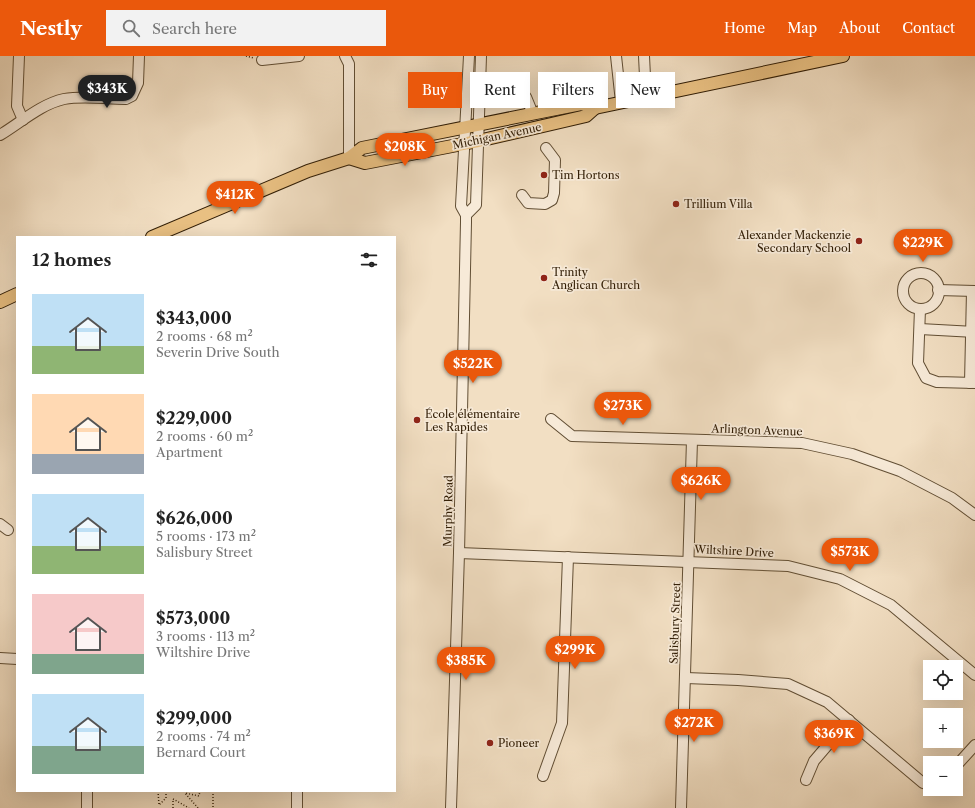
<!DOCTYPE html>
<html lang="en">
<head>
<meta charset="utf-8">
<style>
	:root { --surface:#fff; --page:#f2f2f2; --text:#222; --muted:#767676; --accent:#ea580c }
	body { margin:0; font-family:"Libre Caslon Text",serif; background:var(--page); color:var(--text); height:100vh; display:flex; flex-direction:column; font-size:15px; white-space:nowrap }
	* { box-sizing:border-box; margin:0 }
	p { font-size:13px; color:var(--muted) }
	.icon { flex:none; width:22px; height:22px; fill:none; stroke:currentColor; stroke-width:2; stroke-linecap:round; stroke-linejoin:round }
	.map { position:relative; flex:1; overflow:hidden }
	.drawer { position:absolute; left:16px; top:180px; width:380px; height:556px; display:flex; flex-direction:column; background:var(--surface); border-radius:0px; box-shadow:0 4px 16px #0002 }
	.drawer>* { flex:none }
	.guide { position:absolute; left:408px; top:16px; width:380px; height:36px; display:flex; gap:8px }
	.tools { position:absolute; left:923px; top:604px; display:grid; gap:8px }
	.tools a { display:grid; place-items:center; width:40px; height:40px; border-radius:0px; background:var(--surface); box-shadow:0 4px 16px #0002; font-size:20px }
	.price { position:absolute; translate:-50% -34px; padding:0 9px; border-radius:14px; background:var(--accent); color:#fff; font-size:13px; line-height:26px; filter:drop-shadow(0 1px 2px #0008) }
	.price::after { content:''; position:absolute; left:50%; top:24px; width:12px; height:9px; margin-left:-6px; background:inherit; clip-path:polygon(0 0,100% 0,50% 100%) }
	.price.current { background:#222; color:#fff }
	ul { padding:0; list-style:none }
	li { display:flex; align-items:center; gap:12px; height:100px; padding:0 16px }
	li span { display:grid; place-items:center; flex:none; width:112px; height:80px; border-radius:0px; color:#555 }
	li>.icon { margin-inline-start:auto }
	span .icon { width:48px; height:48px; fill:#fffc; stroke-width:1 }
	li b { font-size:17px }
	h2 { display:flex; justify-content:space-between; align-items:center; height:48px; padding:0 16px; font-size:17px }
	.tag { padding:0 14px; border-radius:0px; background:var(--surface); box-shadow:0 4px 16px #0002; font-size:14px; line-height:36px }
	.tag.current { background:var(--accent); color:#fff }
	header { display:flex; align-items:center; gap:24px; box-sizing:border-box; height:56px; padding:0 20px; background:var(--accent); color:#fff }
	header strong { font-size:19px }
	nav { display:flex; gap:22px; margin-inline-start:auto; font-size:14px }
	.search { width:280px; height:36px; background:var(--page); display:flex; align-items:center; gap:10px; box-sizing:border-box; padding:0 14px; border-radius:0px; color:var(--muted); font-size:15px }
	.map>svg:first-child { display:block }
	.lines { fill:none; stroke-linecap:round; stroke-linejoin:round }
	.minor-casing { stroke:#614e34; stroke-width:12 }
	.major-casing { stroke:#311d05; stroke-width:14 }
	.path { stroke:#311d05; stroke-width:1.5; stroke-dasharray:1 2; stroke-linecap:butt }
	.minor { stroke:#f7ead8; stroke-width:10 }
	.major { stroke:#e9c082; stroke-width:12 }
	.poi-dot { fill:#8f2418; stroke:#f7ead8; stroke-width:1.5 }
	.labels { text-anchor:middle; stroke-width:3.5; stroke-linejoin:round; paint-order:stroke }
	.street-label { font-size:11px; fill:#311d05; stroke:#f7ead8 }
	.poi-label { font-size:11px; fill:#311d05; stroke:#f7ead8; text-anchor:start }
</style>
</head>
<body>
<header>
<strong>Nestly</strong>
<div class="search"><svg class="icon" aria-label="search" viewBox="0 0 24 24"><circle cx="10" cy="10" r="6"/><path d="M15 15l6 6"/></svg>Search here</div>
<nav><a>Home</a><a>Map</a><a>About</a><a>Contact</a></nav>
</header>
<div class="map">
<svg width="975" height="752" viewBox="0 0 975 752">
	<rect width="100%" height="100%" fill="#f2dfc3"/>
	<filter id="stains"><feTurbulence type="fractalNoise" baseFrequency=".005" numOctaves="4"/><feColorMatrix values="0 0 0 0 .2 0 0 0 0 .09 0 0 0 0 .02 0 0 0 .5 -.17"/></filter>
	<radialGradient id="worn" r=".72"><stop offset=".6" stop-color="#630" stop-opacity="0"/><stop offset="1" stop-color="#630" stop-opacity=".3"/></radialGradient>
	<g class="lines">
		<!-- minor casing -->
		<g class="minor-casing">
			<g id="minor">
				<path d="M19 0 17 50 23 64"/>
				<path d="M345 0 349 8V102"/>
				<path d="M616 0 621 46"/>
				<path d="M644 0 646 41"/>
				<path d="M262 4 299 0"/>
				<path d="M526 41 533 58"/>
				<path d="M0 79C20 67 41 48 64 43 84 39 106 43 126 43L132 40 138 27 139 0"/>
				<path d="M522 139 528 147 545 148 552 144 554 137 555 104 546 92"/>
				<path d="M466 159 476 149 481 0"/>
				<circle cx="921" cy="235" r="18"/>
				<path d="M938 234 975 235"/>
				<path d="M920 253 918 307 926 322 937 326 975 327"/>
				<path d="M920 273 975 276"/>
				<path d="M970 327 972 235"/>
				<path d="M551 363 572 380 802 387 852 398 900 415 952 442 975 459"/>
				<path d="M0 468 8 474"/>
				<path d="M459 497 788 510 840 523 891 549 975 619"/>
				<path d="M0 602 17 603"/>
				<path d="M686 622 738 624 788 628 827 646 923 727 930 729"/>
				<path d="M956 710 975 689"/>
				<path d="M543 720 562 667 568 501"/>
				<path d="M806 724 814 705 849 664"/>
				<path d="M87 752V735"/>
				<path d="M297 752V735"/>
				<path d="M451 752 459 497 466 166V159L461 150 469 0"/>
				<path d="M681 752 692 384"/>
			</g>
		</g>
		<!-- major casing -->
		<g class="major-casing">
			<g id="major">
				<path d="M349 102 365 107 478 85 586 60 595 52"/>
				<path d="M152 181 308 115 349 102 362 92 581 48 595 52 843 0"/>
				<path d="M0 246 17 238"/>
			</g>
		</g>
		<!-- path -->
		<g class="path">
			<path d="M246 0 254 2"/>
			<path d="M158 735 159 749 166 742V735"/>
			<path d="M213 735V752"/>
			<path d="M173 752V743L189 752"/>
			<path d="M198 752 185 737 199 740 200 735"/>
		</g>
		<!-- minor -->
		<use href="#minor" class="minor"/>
		<!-- major -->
		<use href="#major" class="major"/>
	</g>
	<!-- markers -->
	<g class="poi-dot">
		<circle cx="544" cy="119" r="4"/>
		<circle cx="676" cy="148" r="4"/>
		<circle cx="859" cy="185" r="4"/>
		<circle cx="544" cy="222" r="4"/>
		<circle cx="417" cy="364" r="4"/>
		<circle cx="490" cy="687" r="4"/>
	</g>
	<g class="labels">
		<!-- street labels -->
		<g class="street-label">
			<text transform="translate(497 80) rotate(-12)" y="4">Michigan Avenue</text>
			<text transform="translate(757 374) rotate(2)" y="4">Arlington Avenue</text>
			<text transform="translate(448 455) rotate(-89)" y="4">Murphy Road</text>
			<text transform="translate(734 495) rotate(3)" y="4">Wiltshire Drive</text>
			<text transform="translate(675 567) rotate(-88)" y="4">Salisbury Street</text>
		</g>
		<!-- poi labels -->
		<g class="poi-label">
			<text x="552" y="123">Tim Hortons</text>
			<text x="684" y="152">Trillium Villa</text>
			<text x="851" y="183" text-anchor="end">Alexander Mackenzie<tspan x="851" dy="13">Secondary School</tspan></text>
			<text x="552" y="220">Trinity<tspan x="552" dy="13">Anglican Church</tspan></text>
			<text x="425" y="362">École élémentaire<tspan x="425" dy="13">Les Rapides</tspan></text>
			<text x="498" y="691">Pioneer</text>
		</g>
	</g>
	<rect width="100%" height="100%" filter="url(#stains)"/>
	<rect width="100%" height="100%" fill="url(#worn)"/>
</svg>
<div class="tools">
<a><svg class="icon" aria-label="locate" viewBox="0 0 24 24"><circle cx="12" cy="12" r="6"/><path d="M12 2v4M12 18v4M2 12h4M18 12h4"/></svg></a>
<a>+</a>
<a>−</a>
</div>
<b class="price current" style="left:107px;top:53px">$343K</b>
<b class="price" style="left:405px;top:111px">$208K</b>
<b class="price" style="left:235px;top:159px">$412K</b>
<b class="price" style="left:923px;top:207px">$229K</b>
<b class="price" style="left:473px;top:328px">$522K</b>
<b class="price" style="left:623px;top:370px">$273K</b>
<b class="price" style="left:701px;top:445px">$626K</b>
<b class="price" style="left:850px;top:516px">$573K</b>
<b class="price" style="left:575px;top:614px">$299K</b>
<b class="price" style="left:466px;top:625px">$385K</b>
<b class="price" style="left:694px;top:687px">$272K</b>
<b class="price" style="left:834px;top:698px">$369K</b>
<div class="guide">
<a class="tag current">Buy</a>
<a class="tag">Rent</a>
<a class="tag">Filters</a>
<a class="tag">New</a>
</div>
<section class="drawer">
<h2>12 homes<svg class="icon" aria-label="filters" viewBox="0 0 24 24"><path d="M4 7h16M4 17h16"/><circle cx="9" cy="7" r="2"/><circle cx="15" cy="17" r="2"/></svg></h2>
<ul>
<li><span style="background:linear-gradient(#bfe0f5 65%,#8fb573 0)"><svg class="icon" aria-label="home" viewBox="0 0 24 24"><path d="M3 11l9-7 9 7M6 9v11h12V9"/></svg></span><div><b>$343,000</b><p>2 rooms · 68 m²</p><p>Severin Drive South</p></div></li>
<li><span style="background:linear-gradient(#ffd9b3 75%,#9aa5b1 0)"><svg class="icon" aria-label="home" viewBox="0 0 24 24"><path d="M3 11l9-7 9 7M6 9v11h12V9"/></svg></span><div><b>$229,000</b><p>2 rooms · 60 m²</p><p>Apartment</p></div></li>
<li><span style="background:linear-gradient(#bfe0f5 65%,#8fb573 0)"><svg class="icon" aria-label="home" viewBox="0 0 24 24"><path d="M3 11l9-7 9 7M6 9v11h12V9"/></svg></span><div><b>$626,000</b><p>5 rooms · 173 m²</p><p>Salisbury Street</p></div></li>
<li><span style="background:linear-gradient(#f6c9c9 75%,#7fa58c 0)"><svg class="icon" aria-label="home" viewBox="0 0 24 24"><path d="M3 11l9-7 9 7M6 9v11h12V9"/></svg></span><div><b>$573,000</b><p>3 rooms · 113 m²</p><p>Wiltshire Drive</p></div></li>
<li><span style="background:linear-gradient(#bfe0f5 65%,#7fa58c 0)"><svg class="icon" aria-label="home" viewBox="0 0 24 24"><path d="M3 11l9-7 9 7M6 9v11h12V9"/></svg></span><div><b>$299,000</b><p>2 rooms · 74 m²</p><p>Bernard Court</p></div></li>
</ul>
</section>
</div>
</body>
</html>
